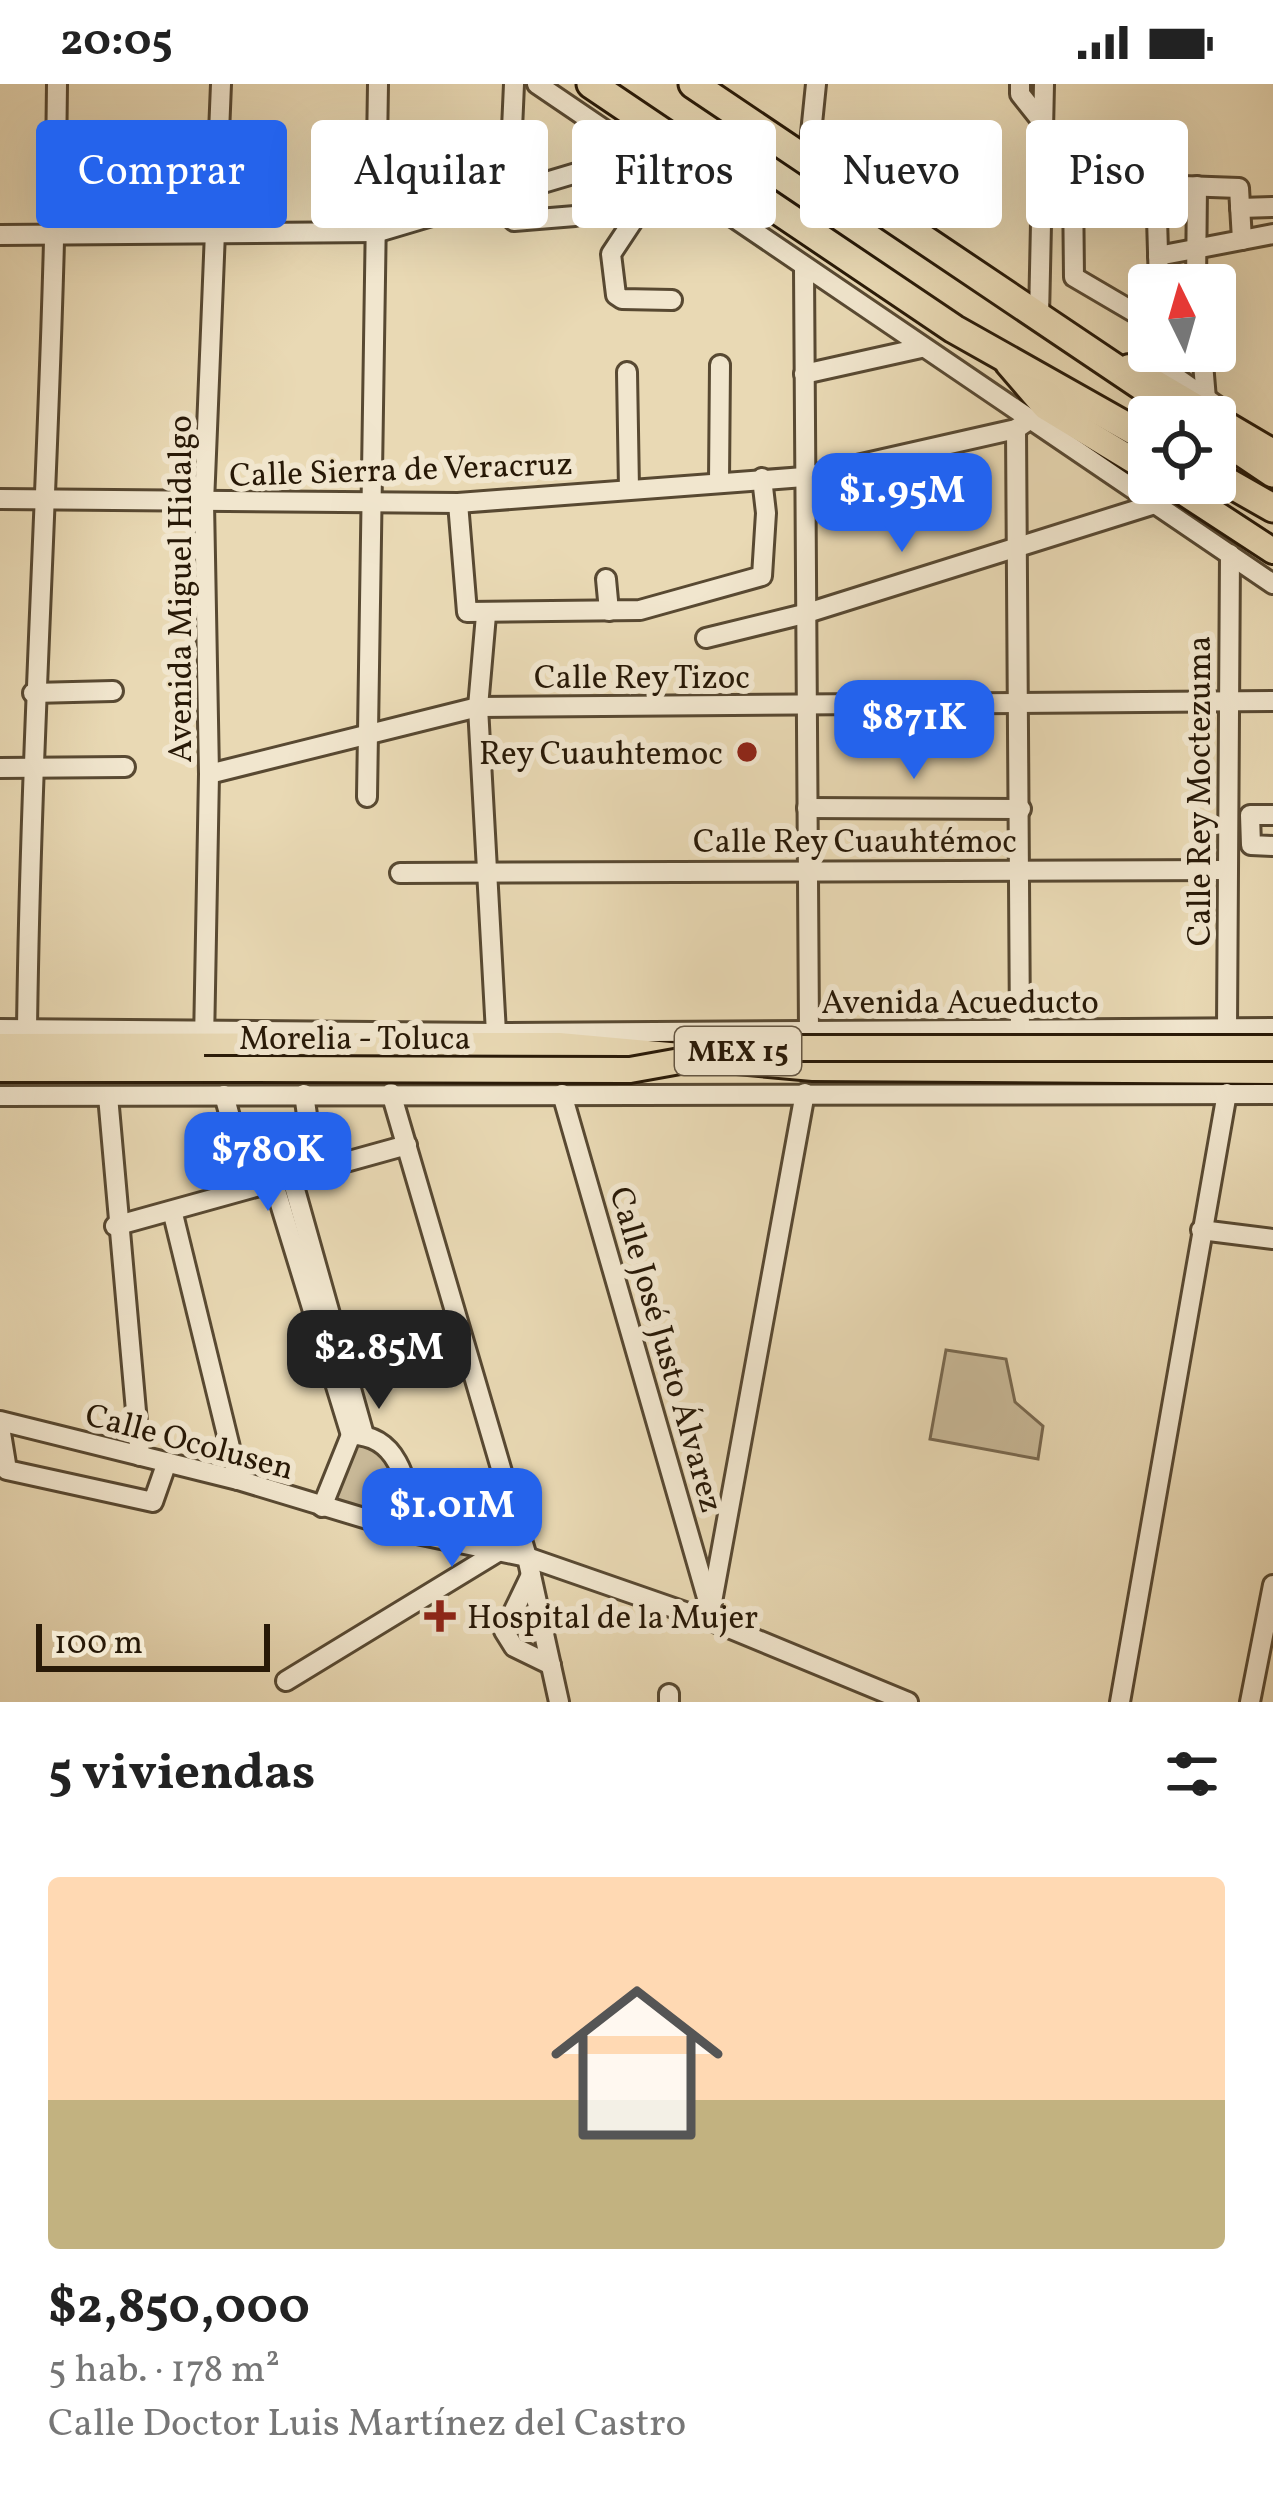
<!DOCTYPE html>
<html lang="es">
<head>
<meta charset="utf-8">
<style>
	:root { --surface:#fff; --page:#f2f2f2; --text:#222; --muted:#767676; --line:#e0e0e0; --accent:#2563eb }
	body { margin:0; font-family:Vollkorn,serif; background:var(--page); color:var(--text); height:100vh; display:flex; flex-direction:column; font-size:45px; white-space:nowrap }
	* { box-sizing:border-box; margin:0 }
	p { font-size:39px; color:var(--muted) }
	.icon { flex:none; width:66px; height:66px; fill:none; stroke:currentColor; stroke-width:2; stroke-linecap:round; stroke-linejoin:round }
	.map { position:relative; height:1618px; overflow:hidden }
	.details { display:flex; flex-direction:column; background:var(--surface); flex:1 }
	.details>* { flex:none }
	.guide { position:absolute; left:36px; top:36px; width:1203px; height:108px; display:flex; gap:24px }
	.needle { width:78px; rotate:355deg }
	.controls { position:absolute; left:1128px; top:180px; display:grid; gap:24px }
	.controls a { display:grid; place-items:center; width:108px; height:108px; border-radius:12px; background:var(--surface); box-shadow:0 12px 48px #0002; font-size:60px }
	.scale { position:absolute; left:36px; bottom:30px; width:234px; box-sizing:border-box; padding-left:12px; border:6px solid #281907; border-top:0; font-size:33px; line-height:42px; white-space:nowrap; color:#281907; -webkit-text-stroke:9px #f1e6ce; paint-order:stroke }
	.price { position:absolute; translate:-50% -102px; padding:0 27px; border-radius:24px; background:var(--accent); color:#fff; font-size:39px; line-height:78px; filter:drop-shadow(0 3px 6px #0008) }
	.price::after { content:''; position:absolute; left:50%; top:72px; width:36px; height:27px; margin-left:-18px; background:inherit; clip-path:polygon(0 0,100% 0,50% 100%) }
	.price.on { background:#222; color:#fff }
	ul { padding:0; list-style:none }
	li { display:grid; align-content:center; gap:24px; height:636px; padding:0 48px }
	li+li { border-top:3px solid var(--line) }
	li span { display:grid; place-items:center; height:372px; border-radius:12px; color:#555 }
	li>.icon { margin-inline-start:auto }
	span .icon { width:216px; height:216px; fill:#fffc; stroke-width:1 }
	li b { font-size:51px }
	h2 { display:flex; justify-content:space-between; align-items:center; height:144px; padding:0 48px; font-size:51px }
	.tag { padding:0 42px; border-radius:12px; background:var(--surface); box-shadow:0 12px 48px #0002; font-size:42px; line-height:108px }
	.tag.on { background:var(--accent); color:#fff }
	.status { display:flex; justify-content:space-between; align-items:center; height:84px; padding:0 60px; background:var(--surface); direction:ltr }
	.status svg { height:33px; fill:currentColor }
	.map>svg:first-child { display:block }
	.green { fill:#c8b897; stroke:#78684f; stroke-width:3 }
	.lines { fill:none; stroke-linecap:round; stroke-linejoin:round }
	.minor-casing { stroke:#584932; stroke-width:24 }
	.major-casing { stroke:#281907; stroke-width:30 }
	.highway-casing { stroke:#281907; stroke-width:33 }
	.minor { stroke:#f1e6ce; stroke-width:18 }
	.major { stroke:#e9d9b4; stroke-width:24 }
	.highway { stroke:#e9d9b4; stroke-width:27 }
	.major-bridge-casing { stroke:#281907; stroke-width:30; stroke-linecap:butt }
	.major-bridge { stroke:#e9d9b4; stroke-width:24 }
	.poi-dot { fill:#8f2418; stroke:#f1e6ce; stroke-width:4.5 }
	.labels { text-anchor:middle; stroke-width:12; stroke-linejoin:round; paint-order:stroke }
	.shield { fill:#f1e6ce; stroke:#645643; stroke-width:3 }
	.shield-label { font-size:30px; font-weight:bold; fill:#281907 }
	.street-label { font-size:33px; fill:#281907; stroke:#f1e6ce }
	.poi-label { font-size:33px; fill:#281907; stroke:#f1e6ce; text-anchor:end }
</style>
</head>
<body>
<div class="status"><b>20:05</b><svg viewBox="0 0 49 12"><path d="M0 12V9h3v3zM5 12V6h3v6zM10 12V3h3v9zM15 12V0h3v12zM26 1h20v11H26zM47 4h2v5h-2z"/></svg></div>
<div class="map">
<svg width="1273" height="1618" viewBox="0 0 1273 1618">
	<rect width="100%" height="100%" fill="#e9d9b4"/>
	<filter id="stains"><feTurbulence type="fractalNoise" baseFrequency=".00167" numOctaves="4"/><feColorMatrix values="0 0 0 0 .2 0 0 0 0 .09 0 0 0 0 .02 0 0 0 .5 -.17"/></filter>
	<radialGradient id="worn" r=".72"><stop offset=".6" stop-color="#630" stop-opacity="0"/><stop offset="1" stop-color="#630" stop-opacity=".3"/></radialGradient>
	<!-- green -->
	<g class="green">
		<path d="M946 1266 1006 1275 1015 1318 1043 1342 1038 1375 930 1355Z"/>
		<path d="M362 1359 389 1373 410 1437 405 1441 327 1419 351 1362Z"/>
	</g>
	<g class="lines">
		<!-- minor casing -->
		<g class="minor-casing">
			<g id="minor">
				<path d="M514 0 509 113 514 137 575 132"/>
				<path d="M537 0 1273 500"/>
				<path d="M1020 0V10L1043 39"/>
				<path d="M808 79 816 0"/>
				<path d="M664 90 611 170 616 211 622 215 672 216"/>
				<path d="M1043 97 1239 104 1242 156 1158 172"/>
				<path d="M1073 98 1074 193 1149 237"/>
				<path d="M1156 101 1159 201"/>
				<path d="M1240 124 1273 123"/>
				<path d="M0 151 378 148 637 71"/>
				<path d="M1242 156 1273 150"/>
				<path d="M804 185 809 947"/>
				<path d="M1196 201 1197 102"/>
				<path d="M1039 233 1044 0"/>
				<path d="M1202 267 1206 315"/>
				<path d="M1142 286 1173 291 1223 326"/>
				<path d="M627 288 629 405"/>
				<path d="M804 290 921 264"/>
				<path d="M1016 345 1020 947"/>
				<path d="M719 397 720 281"/>
				<path d="M0 415 458 419 804 393 1016 345 1029 336"/>
				<path d="M458 419 467 528 640 526 762 492 766 429 762 394"/>
				<path d="M606 495 609 527"/>
				<path d="M486 531 478 623 496 949"/>
				<path d="M706 554 804 530 1155 420"/>
				<path d="M33 609 113 607"/>
				<path d="M0 684 125 683"/>
				<path d="M209 690 478 623 1273 617"/>
				<path d="M367 713 378 0"/>
				<path d="M807 724 1021 725"/>
				<path d="M1273 731H1250L1251 761 1273 762"/>
				<path d="M400 789 1227 786"/>
				<path d="M0 945 496 949 1273 944"/>
				<path d="M27 945C31 630 54 315 57 0"/>
				<path d="M1227 945 1230 470"/>
				<path d="M204 958 209 690 204 419 221 0"/>
				<path d="M391 1009 527 1473 559 1618"/>
				<path d="M304 1010 311 1059 292 1095 364 1351"/>
				<path d="M562 1010 714 1538"/>
				<path d="M224 1011 238 1062 274 1100 351 1351"/>
				<path d="M0 1012 1273 1010"/>
				<path d="M108 1012 140 1372"/>
				<path d="M173 1130 238 1396"/>
				<path d="M115 1142 407 1061"/>
				<path d="M1201 1146 1273 1155"/>
				<path d="M0 1337 238 1396 417 1450 527 1473 714 1538 908 1618"/>
				<path d="M0 1343 7 1386 153 1418 167 1378"/>
				<path d="M322 1423 351 1351C404 1350 408 1410 417 1450"/>
				<path d="M531 1491 504 1547 514 1563 551 1581"/>
				<path d="M712 1518 805 1009"/>
				<path d="M286 1597 496 1469"/>
				<path d="M669 1610V1618"/>
				<path d="M1120 1618 1227 1009"/>
				<path d="M1250 1618 1273 1501"/>
			</g>
		</g>
		<!-- major casing -->
		<g class="major-casing">
			<g id="major">
				<path d="M1008 280 1045 323 1149 386"/>
				<path d="M1129 283 1273 368"/>
				<path d="M1169 399 1273 467"/>
				<path d="M0 962 559 961 813 984 1273 987"/>
				<path d="M0 985H204"/>
			</g>
		</g>
		<!-- highway casing -->
		<g class="highway-casing">
			<g id="highway">
				<path d="M591 0 954 245 1149 355"/>
				<path d="M693 0 1188 333"/>
				<path d="M1215 350 1273 389"/>
				<path d="M1215 391 1273 424"/>
			</g>
		</g>
		<!-- minor -->
		<use href="#minor" class="minor"/>
		<!-- major -->
		<use href="#major" class="major"/>
		<!-- highway -->
		<use href="#highway" class="highway"/>
		<!-- major-bridge casing -->
		<g class="major-bridge-casing">
			<path id="major-bridge" d="M204 985 630 986 741 966 798 964H1273"/>
		</g>
		<!-- major-bridge -->
		<use href="#major-bridge" class="major-bridge"/>
	</g>
	<!-- markers -->
	<g class="poi-dot">
		<circle cx="747" cy="668" r="12"/>
		<path d="M434 1514h12v12h12v12h-12v12h-12v-12h-12v-12h12z"/>
	</g>
	<g class="labels">
		<!-- shield labels -->
		<rect class="shield" x="675" y="943" width="126" height="48" rx="9"/>
		<g class="shield-label">
			<text x="738" y="977">MEX 15</text>
		</g>
		<!-- street labels -->
		<g class="street-label">
			<text transform="translate(401 384) rotate(-2)" y="12">Calle Sierra de Veracruz</text>
			<text transform="translate(179 505) rotate(-90)" y="12">Avenida Miguel Hidalgo</text>
			<text x="642" y="604">Calle Rey Tizoc</text>
			<text transform="translate(1198 707) rotate(-90)" y="12">Calle Rey Moctezuma</text>
			<text x="855" y="768">Calle Rey Cuauhtémoc</text>
			<text x="960" y="929">Avenida Acueducto</text>
			<text x="355" y="965">Morelia - Toluca</text>
			<text transform="translate(668 1265) rotate(74)" y="12">Calle José Justo Álvarez</text>
			<text transform="translate(190 1356) rotate(15)" y="12">Calle Ocolusen</text>
		</g>
		<!-- poi labels -->
		<g class="poi-label">
			<text x="723" y="680">Rey Cuauhtemoc</text>
			<text x="467" y="1544" text-anchor="start">Hospital de la Mujer</text>
		</g>
	</g>
	<rect width="100%" height="100%" filter="url(#stains)"/>
	<rect width="100%" height="100%" fill="url(#worn)"/>
</svg>
<div class="controls">
<a><svg class="needle" viewBox="-14 -14 28 28"><path d="M0-13l5 13h-10z" fill="#e53935"/><path d="M0 13l5-13h-10z" fill="#767676"/></svg></a>
<a><svg class="icon" aria-label="locate" viewBox="0 0 24 24"><circle cx="12" cy="12" r="6"/><path d="M12 2v4M12 18v4M2 12h4M18 12h4"/></svg></a>
</div>
<div class="scale">100 m</div>
<b class="price" style="left:902px;top:471px">$1.95M</b>
<b class="price" style="left:914px;top:698px">$871K</b>
<b class="price" style="left:268px;top:1130px">$780K</b>
<b class="price on" style="left:379px;top:1328px">$2.85M</b>
<b class="price" style="left:452px;top:1486px">$1.01M</b>
<div class="guide">
<a class="tag on">Comprar</a>
<a class="tag">Alquilar</a>
<a class="tag">Filtros</a>
<a class="tag">Nuevo</a>
<a class="tag">Piso</a>
</div>
</div>
<section class="details">
<h2>5 viviendas<svg class="icon" aria-label="filters" viewBox="0 0 24 24"><path d="M4 7h16M4 17h16"/><circle cx="9" cy="7" r="2"/><circle cx="15" cy="17" r="2"/></svg></h2>
<ul>
<li><span style="background:linear-gradient(#ffd9b3 60%,#c2b280 0)"><svg class="icon" aria-label="home" viewBox="0 0 24 24"><path d="M3 11l9-7 9 7M6 9v11h12V9"/></svg></span><div><b>$2,850,000</b><p>5 hab. · 178 m²</p><p>Calle Doctor Luis Martínez del Castro</p></div></li>
</ul>
</section>
</body>
</html>
